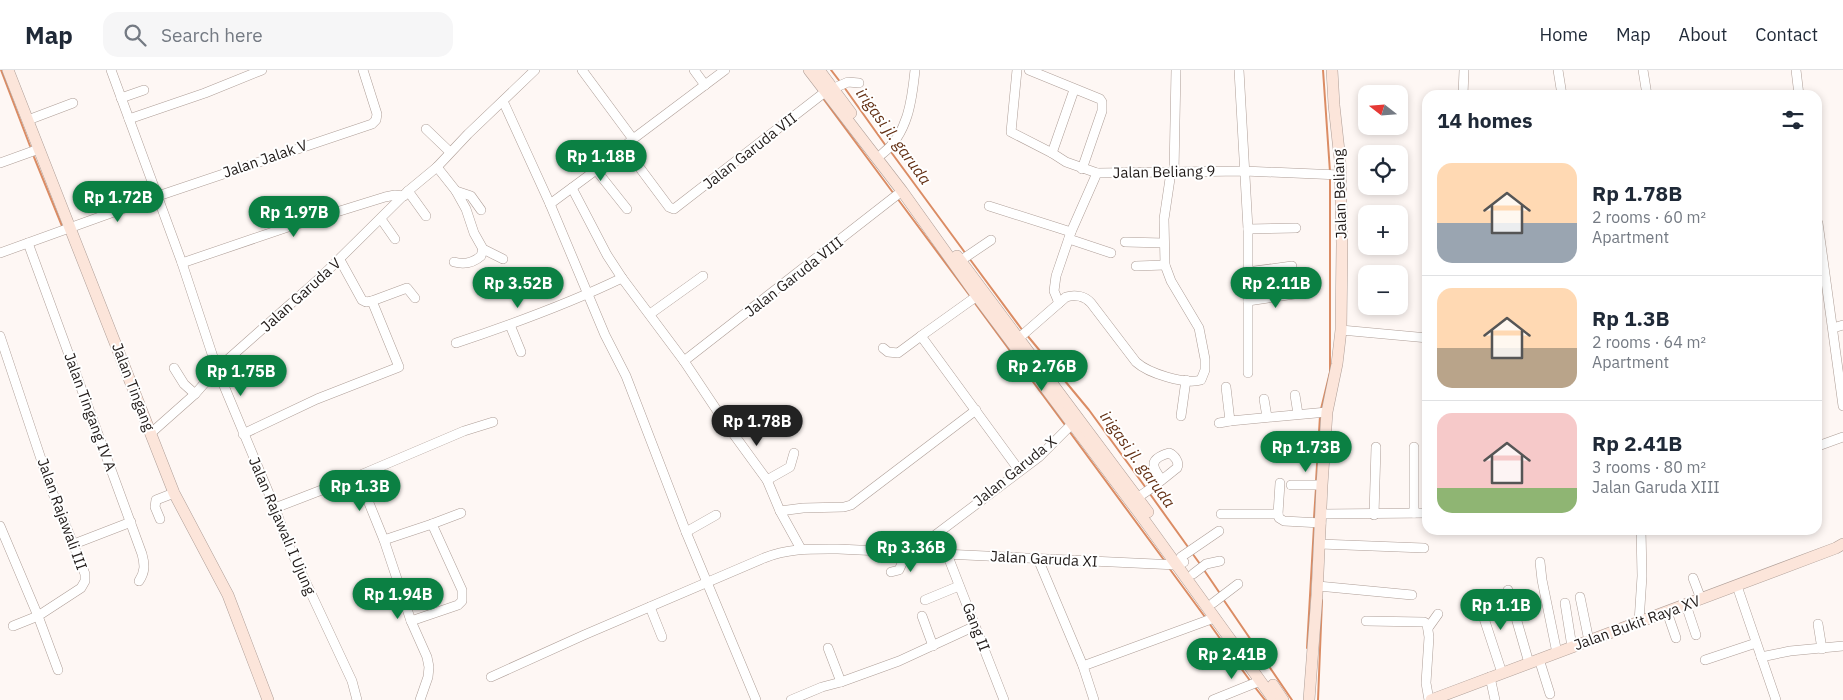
<!DOCTYPE html>
<html lang="en">
<head>
<meta charset="utf-8">
<style>
	:root { --surface:#fff; --page:#f6f6f7; --text:#1f2937; --muted:#747a83; --line:#e0e1e3; --accent:#0b8043 }
	body { margin:0; font-family:"IBM Plex Sans",sans-serif; background:var(--page); color:var(--text); height:100vh; display:flex; flex-direction:column; font-size:19px; white-space:nowrap }
	* { box-sizing:border-box; margin:0 }
	p { font-size:16px; color:var(--muted) }
	.icon { flex:none; width:28px; height:28px; fill:none; stroke:currentColor; stroke-width:2; stroke-linecap:round; stroke-linejoin:round }
	.map { position:relative; flex:1; overflow:hidden }
	.panel { position:absolute; left:1422px; top:20px; width:400px; height:445px; display:flex; flex-direction:column; background:var(--surface); border-radius:15px; box-shadow:0 2px 8px #0003 }
	.panel>* { flex:none }
	.needle { width:32px; rotate:287deg }
	.tools { position:absolute; left:1358px; top:15px; display:grid; gap:10px }
	.tools a { display:grid; place-items:center; width:50px; height:50px; border-radius:10px; background:var(--surface); box-shadow:0 2px 8px #0003; font-size:25px }
	.price { position:absolute; translate:-50% -42px; padding:0 11px; border-radius:18px; background:var(--accent); color:#fff; font-size:16px; line-height:32px; filter:drop-shadow(0 1px 2px #0008) }
	.price::after { content:''; position:absolute; left:50%; top:30px; width:15px; height:11px; margin-left:-8px; background:inherit; clip-path:polygon(0 0,100% 0,50% 100%) }
	.price.selected { background:#222; color:#fff }
	ul { padding:0; list-style:none }
	li { display:flex; align-items:center; gap:15px; height:125px; padding:0 15px }
	li+li { border-top:1px solid var(--line) }
	li span { display:grid; place-items:center; flex:none; width:140px; height:100px; border-radius:15px; color:#555 }
	li>.icon { margin-inline-start:auto }
	span .icon { width:60px; height:60px; fill:#fffc; stroke-width:1 }
	li b { font-size:21px }
	h2 { display:flex; justify-content:space-between; align-items:center; height:60px; padding:0 15px; font-size:21px }
	header { display:flex; align-items:center; gap:30px; box-sizing:border-box; height:70px; padding:0 25px; background:var(--surface); border-bottom:1px solid var(--line) }
	header strong { font-size:24px }
	nav { display:flex; gap:28px; margin-inline-start:auto; font-size:18px }
	.search { width:350px; height:45px; background:var(--page); display:flex; align-items:center; gap:12px; box-sizing:border-box; padding:0 18px; border-radius:15px; color:var(--muted); font-size:19px }
	.map>svg:first-child { display:block }
	.lines { fill:none; stroke-linecap:round; stroke-linejoin:round }
	.stream { stroke:#db8c64; stroke-width:2 }
	.street-casing { stroke:#ae9e97; stroke-width:10 }
	.secondary-casing { stroke:#ae9e97; stroke-width:12 }
	.street { stroke:#fff; stroke-width:9 }
	.secondary { stroke:#fce5da; stroke-width:11 }
	.labels { text-anchor:middle; stroke-width:4; stroke-linejoin:round; paint-order:stroke }
	.street-label { font-size:15px; fill:#211b19; stroke:#fff }
	.water-label { font-size:16px; font-style:italic; fill:#622e12; stroke:#fff }
</style>
</head>
<body>
<header>
<strong>Map</strong>
<div class="search"><svg class="icon" aria-label="search" viewBox="0 0 24 24"><circle cx="10" cy="10" r="6"/><path d="M15 15l6 6"/></svg>Search here</div>
<nav><a>Home</a><a>Map</a><a>About</a><a>Contact</a></nav>
</header>
<div class="map">
<svg width="1843" height="630" viewBox="0 0 1843 630">
	<rect width="100%" height="100%" fill="#fef7f4"/>
	<g class="lines">
		<!-- stream -->
		<g class="stream">
			<path d="M1 0 30 76"/>
			<path d="M831 0 841 13"/>
			<path d="M1323 0 1330 102"/>
			<path d="M844 17 886 76"/>
			<path d="M822 27 894 124"/>
			<path d="M891 82 966 184"/>
			<path d="M34 87 62 156"/>
			<path d="M897 128 970 226"/>
			<path d="M969 188 1023 261"/>
			<path d="M974 232 1065 355"/>
			<path d="M1026 264 1089 340 1146 418"/>
			<path d="M1321 339 1330 302V107"/>
			<path d="M1069 361 1164 490"/>
			<path d="M1316 411 1320 346"/>
			<path d="M1150 424 1188 477"/>
			<path d="M1314 448 1316 418"/>
			<path d="M1192 483 1200 494"/>
			<path d="M1169 498 1205 547"/>
			<path d="M1204 500 1221 525"/>
			<path d="M1223 529 1292 630"/>
			<path d="M1209 553 1231 584"/>
			<path d="M1307 578 1314 456"/>
			<path d="M1235 590 1251 612"/>
			<path d="M1254 616 1265 630"/>
			<path d="M1318 630 1322 530"/>
		</g>
		<!-- street casing -->
		<g class="street-casing">
			<g id="street">
				<path d="M111 0 182 193 217 299 275 438 287 472 352 611 357 630"/>
				<path d="M582 0 633 69"/>
				<path d="M694 0 705 15"/>
				<path d="M1017 0 1011 62 1052 83 1066 92 1097 103"/>
				<path d="M1029 0 1100 29 1102 32V41L1082 99"/>
				<path d="M1239 0 1248 159V303"/>
				<path d="M1558 0 1562 25"/>
				<path d="M1643 0 1647 25"/>
				<path d="M1796 0 1799 25"/>
				<path d="M1463 25 1464 0"/>
				<path d="M121 28 144 20"/>
				<path d="M503 31 550 134 605 265 626 306 686 462 756 630"/>
				<path d="M129 49 205 23 262 0"/>
				<path d="M28 50 73 33"/>
				<path d="M426 59 450 82"/>
				<path d="M625 78 669 137 674 139 825 22 848 12 859 13"/>
				<path d="M1052 83 1074 20"/>
				<path d="M882 84C908 64 912 30 915 0"/>
				<path d="M0 93 39 79"/>
				<path d="M437 97 456 121 466 139 474 163 483 179 503 189"/>
				<path d="M596 100 627 139"/>
				<path d="M1174 102 1176 0"/>
				<path d="M572 118 607 185 622 208 684 291 724 351 767 410 780 441 801 479"/>
				<path d="M408 121 426 146"/>
				<path d="M456 121 471 126 481 140"/>
				<path d="M550 134 596 100 633 69 725 0"/>
				<path d="M989 136 1071 162"/>
				<path d="M381 149 395 169"/>
				<path d="M1818 153 1843 336"/>
				<path d="M1248 159 1296 158"/>
				<path d="M1069 169 1111 183"/>
				<path d="M1125 172 1164 173"/>
				<path d="M28 173 142 484C145 495 145 502 139 511"/>
				<path d="M0 183 158 126 372 54 376 50 377 44 363 0"/>
				<path d="M454 192C465 195 473 193 481 186L483 179"/>
				<path d="M182 193 285 158 385 127 395 125 404 126"/>
				<path d="M957 193 991 170"/>
				<path d="M1136 196 1165 195"/>
				<path d="M1247 202 1292 196"/>
				<path d="M977 226 921 266 1019 400"/>
				<path d="M372 231 407 218 415 228"/>
				<path d="M1248 231 1301 223"/>
				<path d="M1059 233 1054 221 1056 206 1071 162 1097 103 1244 101 1340 105"/>
				<path d="M650 244 703 206"/>
				<path d="M510 255 521 282"/>
				<path d="M1833 258 1843 255"/>
				<path d="M1341 260 1428 268"/>
				<path d="M0 266 50 416 85 504V511L81 518 38 546 58 600"/>
				<path d="M1019 268 1066 227C1075 224 1085 226 1091 233L1136 292C1148 303 1185 315 1201 310L1205 300V289L1199 258 1171 211 1165 195 1164 149 1171 102"/>
				<path d="M456 273C513 254 568 234 622 208"/>
				<path d="M883 278 888 282 898 283 921 266"/>
				<path d="M684 291 902 121"/>
				<path d="M174 298 184 314 195 324"/>
				<path d="M1226 317 1230 351 1327 342"/>
				<path d="M1295 325 1298 344"/>
				<path d="M1264 329 1267 347"/>
				<path d="M1181 346 1186 310"/>
				<path d="M1219 353 1230 351"/>
				<path d="M151 363 195 324 217 299 321 207 408 121 437 97 468 64 535 0"/>
				<path d="M243 364 317 329 399 297 372 231 366 232 362 230 340 190"/>
				<path d="M1818 376 1843 367"/>
				<path d="M1414 377V443"/>
				<path d="M358 406 384 470 411 551 427 587 429 597 428 607 420 630"/>
				<path d="M767 410 790 397 794 383"/>
				<path d="M1291 415H1322"/>
				<path d="M1138 427C1152 419 1164 408 1177 398 1180 392 1174 385 1169 383 1149 389 1151 396 1162 410"/>
				<path d="M275 438 358 406 464 361 493 352"/>
				<path d="M780 441 803 438 844 437 851 435 976 340"/>
				<path d="M1221 444H1278L1279 448 1284 451 1321 453"/>
				<path d="M1278 444 1280 413"/>
				<path d="M1321 444 1428 443"/>
				<path d="M1374 445 1376 377"/>
				<path d="M160 449 155 437 156 430 174 423"/>
				<path d="M432 454 461 443"/>
				<path d="M0 456 38 546 13 556"/>
				<path d="M686 462 716 445"/>
				<path d="M384 470 432 454 462 520V531L458 535 411 551"/>
				<path d="M74 474 131 452"/>
				<path d="M1320 474 1424 478"/>
				<path d="M910 484 1039 387 1072 354"/>
				<path d="M947 484 1004 630"/>
				<path d="M1181 487 1219 461"/>
				<path d="M1038 489 1083 596 1094 630"/>
				<path d="M1540 492 1542 510 1557 583"/>
				<path d="M891 502 899 500 903 491 917 487"/>
				<path d="M1193 504 1206 494 1220 491"/>
				<path d="M1693 508 1701 529"/>
				<path d="M1318 516 1412 525"/>
				<path d="M1737 516 1776 630"/>
				<path d="M1508 520 1529 593"/>
				<path d="M1477 527 1502 603"/>
				<path d="M1580 527 1589 571"/>
				<path d="M925 530 959 516"/>
				<path d="M1213 533 1238 514"/>
				<path d="M1565 533 1572 577"/>
				<path d="M1686 535 1696 565"/>
				<path d="M650 537 662 567"/>
				<path d="M1667 542 1676 568"/>
				<path d="M922 546 933 576"/>
				<path d="M1366 551 1424 552 1427 554 1429 567 1426 613 1429 630"/>
				<path d="M1639 552 1642 506 1641 460"/>
				<path d="M1818 554 1822 579"/>
				<path d="M1428 558 1438 544"/>
				<path d="M828 578 841 612"/>
				<path d="M1761 587 1790 581 1843 576"/>
				<path d="M1539 589 1550 624"/>
				<path d="M1705 590 1756 573"/>
				<path d="M1224 592 1240 583"/>
				<path d="M1083 596 1214 548"/>
				<path d="M491 607 584 565 764 488C789 478 812 479 838 479L1177 495 1184 492"/>
				<path d="M1490 607 1495 630"/>
				<path d="M791 630 822 617 841 612 899 591 975 556"/>
				<path d="M1213 630 1260 611"/>
			</g>
		</g>
		<!-- secondary casing -->
		<g class="secondary-casing">
			<g id="secondary">
				<path d="M8 0 174 423 228 525 268 630"/>
				<path d="M809 0 902 121 977 226 1142 447 1274 630"/>
				<path d="M819 0 851 43"/>
				<path d="M957 186 1148 442"/>
				<path d="M1273 615 1283 630"/>
				<path d="M1309 630 1317 525 1322 415 1327 342 1337 294 1341 260 1342 174 1340 90 1334 35 1332 0"/>
				<path d="M1431 630 1836 478 1843 474"/>
			</g>
		</g>
		<!-- street -->
		<use href="#street" class="street"/>
		<!-- secondary -->
		<use href="#secondary" class="secondary"/>
	</g>
	<g class="labels">
		<!-- street labels -->
		<g class="street-label">
			<text transform="translate(750 81) rotate(-38)" y="5">Jalan Garuda VII</text>
			<text transform="translate(265 89) rotate(-19)" y="5">Jalan Jalak V</text>
			<text transform="translate(1164 102) rotate(-1)" y="5">Jalan Beliang 9</text>
			<text transform="translate(1340 124) rotate(-92)" y="5">Jalan Beliang</text>
			<text transform="translate(794 207) rotate(-38)" y="5">Jalan Garuda VIII</text>
			<text transform="translate(301 225) rotate(-42)" y="5">Jalan Garuda V</text>
			<text transform="translate(133 317) rotate(69)" y="5">Jalan Tingang</text>
			<text transform="translate(90 342) rotate(70)" y="5">Jalan Tingang IV A</text>
			<text transform="translate(1015 401) rotate(-39)" y="5">Jalan Garuda X</text>
			<text transform="translate(62 444) rotate(70)" y="5">Jalan Rajawali III</text>
			<text transform="translate(282 456) rotate(67)" y="5">Jalan Rajawali I Ujung</text>
			<text transform="translate(1044 489) rotate(3)" y="5">Jalan Garuda XI</text>
			<text transform="translate(1637 553) rotate(-20)" y="5">Jalan Bukit Raya XV</text>
			<text transform="translate(976 557) rotate(69)" y="5">Gang II</text>
		</g>
		<!-- water labels -->
		<g class="water-label">
			<text transform="translate(894 66) rotate(54)" y="6">irigasi jl. garuda</text>
			<text transform="translate(1138 389) rotate(54)" y="6">irigasi jl. garuda</text>
		</g>
	</g>
</svg>
<div class="tools">
<a><svg class="needle" viewBox="-14 -14 28 28"><path d="M0-13l5 13h-10z" fill="#e53935"/><path d="M0 13l5-13h-10z" fill="#747a83"/></svg></a>
<a><svg class="icon" aria-label="locate" viewBox="0 0 24 24"><circle cx="12" cy="12" r="6"/><path d="M12 2v4M12 18v4M2 12h4M18 12h4"/></svg></a>
<a>+</a>
<a>−</a>
</div>
<b class="price" style="left:601px;top:112px">Rp 1.18B</b>
<b class="price" style="left:118px;top:153px">Rp 1.72B</b>
<b class="price" style="left:294px;top:168px">Rp 1.97B</b>
<b class="price" style="left:518px;top:239px">Rp 3.52B</b>
<b class="price" style="left:1276px;top:239px">Rp 2.11B</b>
<b class="price" style="left:1042px;top:322px">Rp 2.76B</b>
<b class="price" style="left:241px;top:327px">Rp 1.75B</b>
<b class="price selected" style="left:757px;top:377px">Rp 1.78B</b>
<b class="price" style="left:1306px;top:403px">Rp 1.73B</b>
<b class="price" style="left:360px;top:442px">Rp 1.3B</b>
<b class="price" style="left:911px;top:503px">Rp 3.36B</b>
<b class="price" style="left:398px;top:550px">Rp 1.94B</b>
<b class="price" style="left:1501px;top:561px">Rp 1.1B</b>
<b class="price" style="left:1232px;top:610px">Rp 2.41B</b>
<section class="panel">
<h2>14 homes<svg class="icon" aria-label="filters" viewBox="0 0 24 24"><path d="M4 7h16M4 17h16"/><circle cx="9" cy="7" r="2"/><circle cx="15" cy="17" r="2"/></svg></h2>
<ul>
<li><span style="background:linear-gradient(#ffd9b3 60%,#9aa5b1 0)"><svg class="icon" aria-label="home" viewBox="0 0 24 24"><path d="M3 11l9-7 9 7M6 9v11h12V9"/></svg></span><div><b>Rp 1.78B</b><p>2 rooms · 60 m²</p><p>Apartment</p></div></li>
<li><span style="background:linear-gradient(#ffd9b3 60%,#b9a48a 0)"><svg class="icon" aria-label="home" viewBox="0 0 24 24"><path d="M3 11l9-7 9 7M6 9v11h12V9"/></svg></span><div><b>Rp 1.3B</b><p>2 rooms · 64 m²</p><p>Apartment</p></div></li>
<li><span style="background:linear-gradient(#f6c9c9 75%,#8fb573 0)"><svg class="icon" aria-label="home" viewBox="0 0 24 24"><path d="M3 11l9-7 9 7M6 9v11h12V9"/></svg></span><div><b>Rp 2.41B</b><p>3 rooms · 80 m²</p><p>Jalan Garuda XIII</p></div></li>
</ul>
</section>
</div>
</body>
</html>
